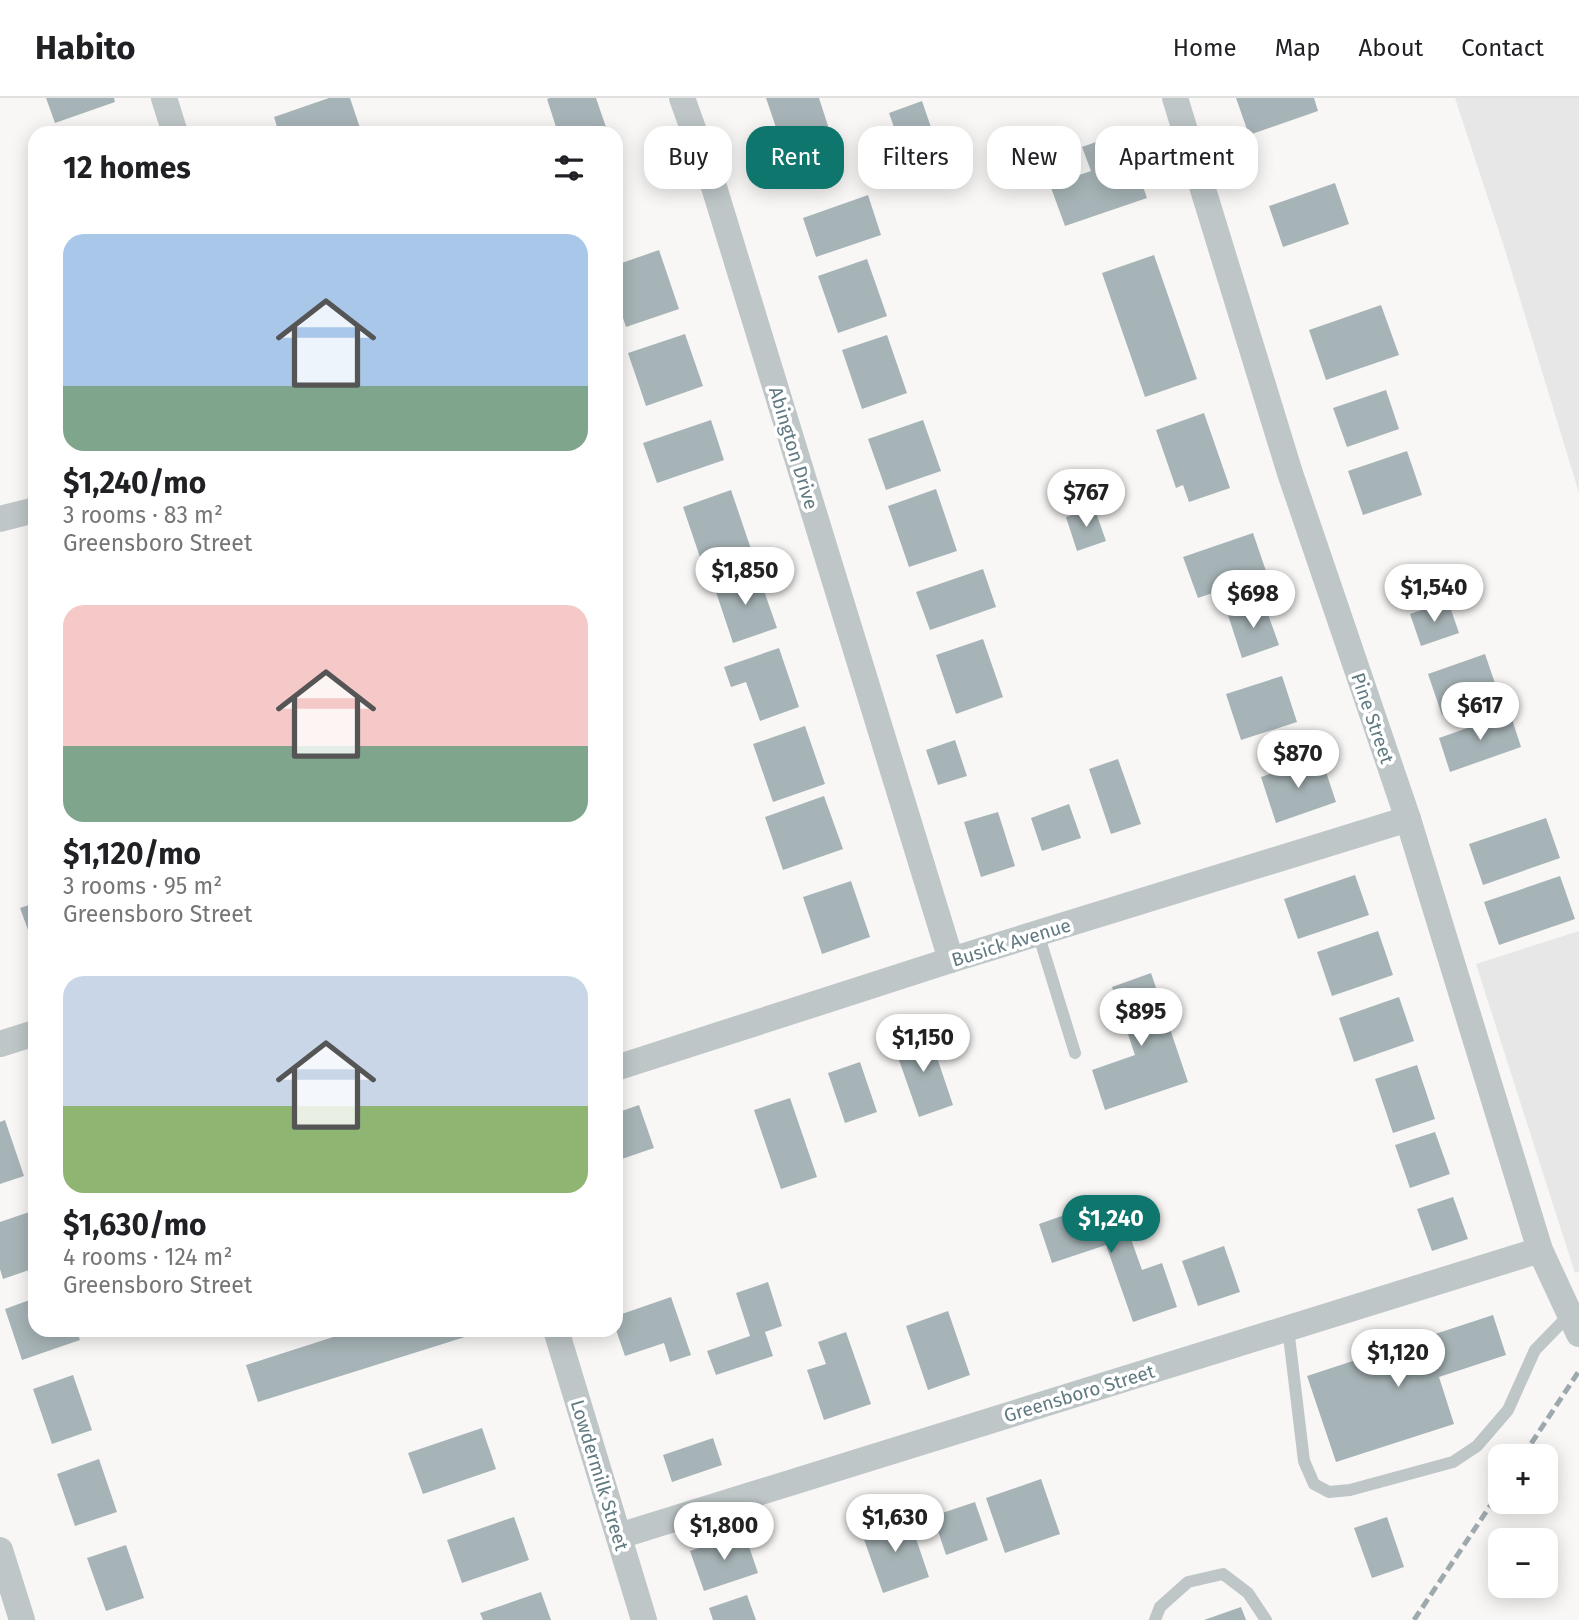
<!DOCTYPE html>
<html lang="en">
<head>
<meta charset="utf-8">
<style>
	:root { --surface:#fff; --page:#f6f6f6; --text:#202124; --muted:#757577; --line:#e0e0e0; --accent:#0f766e }
	body { margin:0; font-family:"Fira Sans",sans-serif; background:var(--page); color:var(--text); height:100vh; display:flex; flex-direction:column; font-size:26px; white-space:nowrap }
	* { box-sizing:border-box; margin:0 }
	p { font-size:23px; color:var(--muted) }
	.icon { flex:none; width:38px; height:38px; fill:none; stroke:currentColor; stroke-width:2; stroke-linecap:round; stroke-linejoin:round }
	.map { position:relative; flex:1; overflow:hidden }
	.panel { position:absolute; left:28px; top:28px; width:595px; height:1211px; display:flex; flex-direction:column; background:var(--surface); border-radius:21px; box-shadow:0 4px 18px #0003 }
	.panel>* { flex:none }
	.top-card { position:absolute; left:644px; top:28px; width:665px; height:63px; display:flex; gap:14px }
	.tools { position:absolute; left:1488px; top:1346px; display:grid; gap:14px }
	.tools a { display:grid; place-items:center; width:70px; height:70px; border-radius:14px; background:var(--surface); box-shadow:0 4px 18px #0003; font-size:35px }
	.price { position:absolute; translate:-50% -60px; padding:0 16px; border-radius:24px; background:#fff; color:#222; font-size:23px; line-height:46px; filter:drop-shadow(0 2px 4px #0008) }
	.price::after { content:''; position:absolute; left:50%; top:42px; width:21px; height:16px; margin-left:-10px; background:inherit; clip-path:polygon(0 0,100% 0,50% 100%) }
	.price.current { background:var(--accent); color:#fff }
	ul { padding:0; list-style:none }
	li { display:grid; align-content:center; gap:14px; height:371px; padding:0 35px }
	li span { display:grid; place-items:center; height:217px; border-radius:21px; color:#555 }
	li>.icon { margin-inline-start:auto }
	span .icon { width:126px; height:126px; fill:#fffc; stroke-width:1 }
	li b { font-size:30px }
	h2 { display:flex; justify-content:space-between; align-items:center; height:84px; padding:0 35px; font-size:30px }
	.tag { padding:0 24px; border-radius:21px; background:var(--surface); box-shadow:0 4px 18px #0003; font-size:24px; line-height:63px }
	.tag.current { background:var(--accent); color:#fff }
	header { display:flex; align-items:center; gap:42px; box-sizing:border-box; height:98px; padding:0 35px; background:var(--surface); border-bottom:2px solid var(--line) }
	header strong { font-size:33px }
	nav { display:flex; gap:38px; margin-inline-start:auto; font-size:24px }
	.map>svg:first-child { display:block }
	.built { fill:#e6e7e6 }
	.building { fill:#a7b4b7 }
	.lines { fill:none; stroke-linecap:round; stroke-linejoin:round }
	.lane { stroke:#bec6c8; stroke-width:12 }
	.street { stroke:#bec6c8; stroke-width:26 }
	.rail { stroke:#9ea9ad; stroke-width:5; stroke-dasharray:10 5; stroke-linecap:butt }
	.labels { text-anchor:middle; stroke-width:7; stroke-linejoin:round; paint-order:stroke }
	.street-label { font-size:19px; fill:#617a82; stroke:#fff }
</style>
</head>
<body>
<header>
<strong>Habito</strong>
<nav><a>Home</a><a>Map</a><a>About</a><a>Contact</a></nav>
</header>
<div class="map">
<svg width="1579" height="1522" viewBox="0 0 1579 1522">
	<rect width="100%" height="100%" fill="#f8f7f5"/>
	<!-- built -->
	<g class="built">
		<path d="M1455 0H1579V395L1506 155Z"/>
		<path d="M1579 833V1173L1575 1175 1476 866Z"/>
	</g>
	<!-- building -->
	<g class="building">
		<path d="M46 0H114L115 4 55 25Z"/>
		<path d="M329 0H350L360 30 347 35H279L274 19Z"/>
		<path d="M550 0H596L608 35H558L547 1Z"/>
		<path d="M766 0H819L829 31 782 47Z"/>
		<path d="M1236 0H1314L1318 13 1249 37Z"/>
		<path d="M922 3 935 41 902 52 889 15Z"/>
		<path d="M1124 34 1147 100 1065 128 1050 87 1091 73 1082 49Z"/>
		<path d="M1335 85 1349 126 1283 149 1269 108Z"/>
		<path d="M868 97 881 137 816 159 803 120Z"/>
		<path d="M659 152 679 211 626 229 616 199V167Z"/>
		<path d="M1154 157 1197 281 1145 299 1102 175Z"/>
		<path d="M867 161 887 218 838 235 818 178Z"/>
		<path d="M1381 207 1399 257 1326 282 1309 232Z"/>
		<path d="M685 236 703 288 646 308 628 255Z"/>
		<path d="M887 237 907 295 862 311 842 252Z"/>
		<path d="M1386 292 1399 331 1347 349 1333 310Z"/>
		<path d="M1204 315 1230 390 1189 404 1183 387 1176 390 1156 332Z"/>
		<path d="M711 322 724 362 657 385 643 345Z"/>
		<path d="M923 322 941 373 886 392 868 341Z"/>
		<path d="M1407 353 1422 397 1363 417 1348 373Z"/>
		<path d="M936 391 957 453 909 469 888 408Z"/>
		<path d="M731 392 751 451 703 468 683 409Z"/>
		<path d="M1094 409 1106 443 1077 453 1066 419Z"/>
		<path d="M1253 435 1267 476 1198 500 1183 459Z"/>
		<path d="M983 471 996 509 930 532 916 494Z"/>
		<path d="M757 473 777 530 733 545 714 488Z"/>
		<path d="M1448 503 1459 535 1421 548 1410 516Z"/>
		<path d="M1264 505 1279 547 1242 560 1228 517Z"/>
		<path d="M983 541 1003 599 956 616 936 557Z"/>
		<path d="M779 550 799 609 760 623 746 584 731 589 724 569Z"/>
		<path d="M1485 556 1499 597 1442 617 1428 576Z"/>
		<path d="M1282 578 1297 624 1241 642 1226 596Z"/>
		<path d="M1510 615 1521 649 1450 674 1439 640Z"/>
		<path d="M805 628 825 686 773 704 753 646Z"/>
		<path d="M955 642 967 678 938 687 926 652Z"/>
		<path d="M1321 659 1336 704 1276 725 1261 679Z"/>
		<path d="M1118 661 1141 726 1111 736 1089 671Z"/>
		<path d="M824 698 843 751 783 772 765 719Z"/>
		<path d="M1069 706 1081 740 1042 753 1031 720Z"/>
		<path d="M998 714 1015 768 981 779 964 724Z"/>
		<path d="M1546 720 1560 760 1483 787 1469 746Z"/>
		<path d="M1355 777 1369 817 1298 841 1284 801Z"/>
		<path d="M1560 778 1575 821 1499 847 1484 804Z"/>
		<path d="M851 783 870 839 822 856 803 799Z"/>
		<path d="M35 805V851L20 810Z"/>
		<path d="M1378 833 1393 877 1332 898 1317 854Z"/>
		<path d="M1151 875 1188 984 1105 1012 1092 972 1135 957 1112 889Z"/>
		<path d="M1399 899 1414 943 1354 964 1339 920Z"/>
		<path d="M928 933 953 1007 919 1019 893 945Z"/>
		<path d="M860 964 877 1014 845 1025 828 975Z"/>
		<path d="M1417 967 1435 1021 1393 1035 1375 981Z"/>
		<path d="M790 1000 817 1079 781 1091 754 1012Z"/>
		<path d="M639 1007 654 1050 616 1063V1015Z"/>
		<path d="M5 1022 24 1078 0 1086V1024Z"/>
		<path d="M1435 1034 1450 1076 1410 1090 1395 1047Z"/>
		<path d="M1116 1099 1142 1172 1162 1165 1177 1209 1133 1224 1106 1147 1052 1165 1039 1126Z"/>
		<path d="M1453 1099 1468 1141 1432 1153 1417 1111Z"/>
		<path d="M35 1112V1170L3 1181 0 1171V1124Z"/>
		<path d="M1224 1148 1240 1194 1198 1208 1182 1163Z"/>
		<path d="M768 1184 782 1228 765 1234 773 1258 716 1277 707 1253 750 1238 736 1195Z"/>
		<path d="M671 1199 691 1257 670 1264 664 1245 625 1258 616 1232V1218Z"/>
		<path d="M35 1200V1232H76L80 1242 22 1262 5 1211Z"/>
		<path d="M948 1213 970 1277 928 1292 906 1228Z"/>
		<path d="M1493 1217 1506 1257 1439 1279 1454 1326 1336 1364 1307 1278Z"/>
		<path d="M355 1232H484V1233L258 1304 246 1267Z"/>
		<path d="M846 1234 871 1306 824 1322 807 1272 826 1266 818 1244Z"/>
		<path d="M73 1277 92 1332 52 1346 33 1291Z"/>
		<path d="M482 1330 496 1371 423 1396 408 1355Z"/>
		<path d="M713 1340 722 1367 672 1384 663 1357Z"/>
		<path d="M99 1361 117 1414 75 1428 57 1376Z"/>
		<path d="M1041 1381 1060 1436 1005 1455 986 1400Z"/>
		<path d="M975 1404 988 1442 946 1457 933 1418Z"/>
		<path d="M908 1417 929 1479 883 1495 861 1433Z"/>
		<path d="M514 1419 529 1462 462 1485 447 1442Z"/>
		<path d="M1387 1419 1404 1469 1372 1480 1354 1430Z"/>
		<path d="M744 1434 758 1475 704 1493 690 1453Z"/>
		<path d="M126 1447 144 1500 106 1513 87 1460Z"/>
		<path d="M541 1494 551 1522H483L480 1515Z"/>
		<path d="M747 1497 756 1522H713L709 1510Z"/>
		<path d="M1241 1509 1246 1522H1204Z"/>
	</g>
	<g class="lines">
		<!-- lane -->
		<g class="lane">
			<path d="M1038 835 1075 955"/>
			<path d="M1288 1230 1304 1363 1314 1386 1329 1394 1350 1392 1453 1364 1477 1348 1508 1312 1535 1252 1570 1216"/>
			<path d="M1155 1522 1160 1509 1188 1484 1223 1476 1248 1495 1266 1522"/>
		</g>
		<!-- street -->
		<g class="street">
			<path d="M164 0 175 35"/>
			<path d="M682 0 714 89 951 862"/>
			<path d="M1175 0 1290 375 1408 721 1540 1152 1579 1236"/>
			<path d="M0 421 35 412"/>
			<path d="M0 946 35 935"/>
			<path d="M616 970 951 862 1408 721"/>
			<path d="M556 1232 644 1522"/>
			<path d="M619 1438 1540 1152"/>
			<path d="M0 1452 22 1522"/>
		</g>
		<!-- rail -->
		<g class="rail">
			<path d="M1523 1358 1579 1273"/>
			<path d="M1414 1522 1500 1393"/>
		</g>
	</g>
	<g class="labels">
		<!-- street labels -->
		<g class="street-label">
			<text transform="translate(794 350) rotate(73)" y="7">Abington Drive</text>
			<text transform="translate(1373 620) rotate(71)" y="7">Pine Street</text>
			<text transform="translate(1011 844) rotate(-17)" y="7">Busick Avenue</text>
			<text transform="translate(1079 1295) rotate(-17)" y="7">Greensboro Street</text>
			<text transform="translate(600 1377) rotate(73)" y="7">Lowdermilk Street</text>
		</g>
	</g>
</svg>
<div class="tools">
<a>+</a>
<a>−</a>
</div>
<b class="price" style="left:1086px;top:431px">$767</b>
<b class="price" style="left:745px;top:509px">$1,850</b>
<b class="price" style="left:1434px;top:526px">$1,540</b>
<b class="price" style="left:1253px;top:532px">$698</b>
<b class="price" style="left:1480px;top:644px">$617</b>
<b class="price" style="left:1298px;top:692px">$870</b>
<b class="price" style="left:1141px;top:950px">$895</b>
<b class="price" style="left:923px;top:976px">$1,150</b>
<b class="price current" style="left:1111px;top:1157px">$1,240</b>
<b class="price" style="left:1398px;top:1291px">$1,120</b>
<b class="price" style="left:895px;top:1456px">$1,630</b>
<b class="price" style="left:724px;top:1464px">$1,800</b>
<div class="top-card">
<a class="tag">Buy</a>
<a class="tag current">Rent</a>
<a class="tag">Filters</a>
<a class="tag">New</a>
<a class="tag">Apartment</a>
</div>
<section class="panel">
<h2>12 homes<svg class="icon" aria-label="filters" viewBox="0 0 24 24"><path d="M4 7h16M4 17h16"/><circle cx="9" cy="7" r="2"/><circle cx="15" cy="17" r="2"/></svg></h2>
<ul>
<li><span style="background:linear-gradient(#a9c7e8 70%,#7fa58c 0)"><svg class="icon" aria-label="home" viewBox="0 0 24 24"><path d="M3 11l9-7 9 7M6 9v11h12V9"/></svg></span><div><b>$1,240/mo</b><p>3 rooms · 83 m²</p><p>Greensboro Street</p></div></li>
<li><span style="background:linear-gradient(#f6c9c9 65%,#7fa58c 0)"><svg class="icon" aria-label="home" viewBox="0 0 24 24"><path d="M3 11l9-7 9 7M6 9v11h12V9"/></svg></span><div><b>$1,120/mo</b><p>3 rooms · 95 m²</p><p>Greensboro Street</p></div></li>
<li><span style="background:linear-gradient(#c9d6e8 60%,#8fb573 0)"><svg class="icon" aria-label="home" viewBox="0 0 24 24"><path d="M3 11l9-7 9 7M6 9v11h12V9"/></svg></span><div><b>$1,630/mo</b><p>4 rooms · 124 m²</p><p>Greensboro Street</p></div></li>
</ul>
</section>
</div>
</body>
</html>
